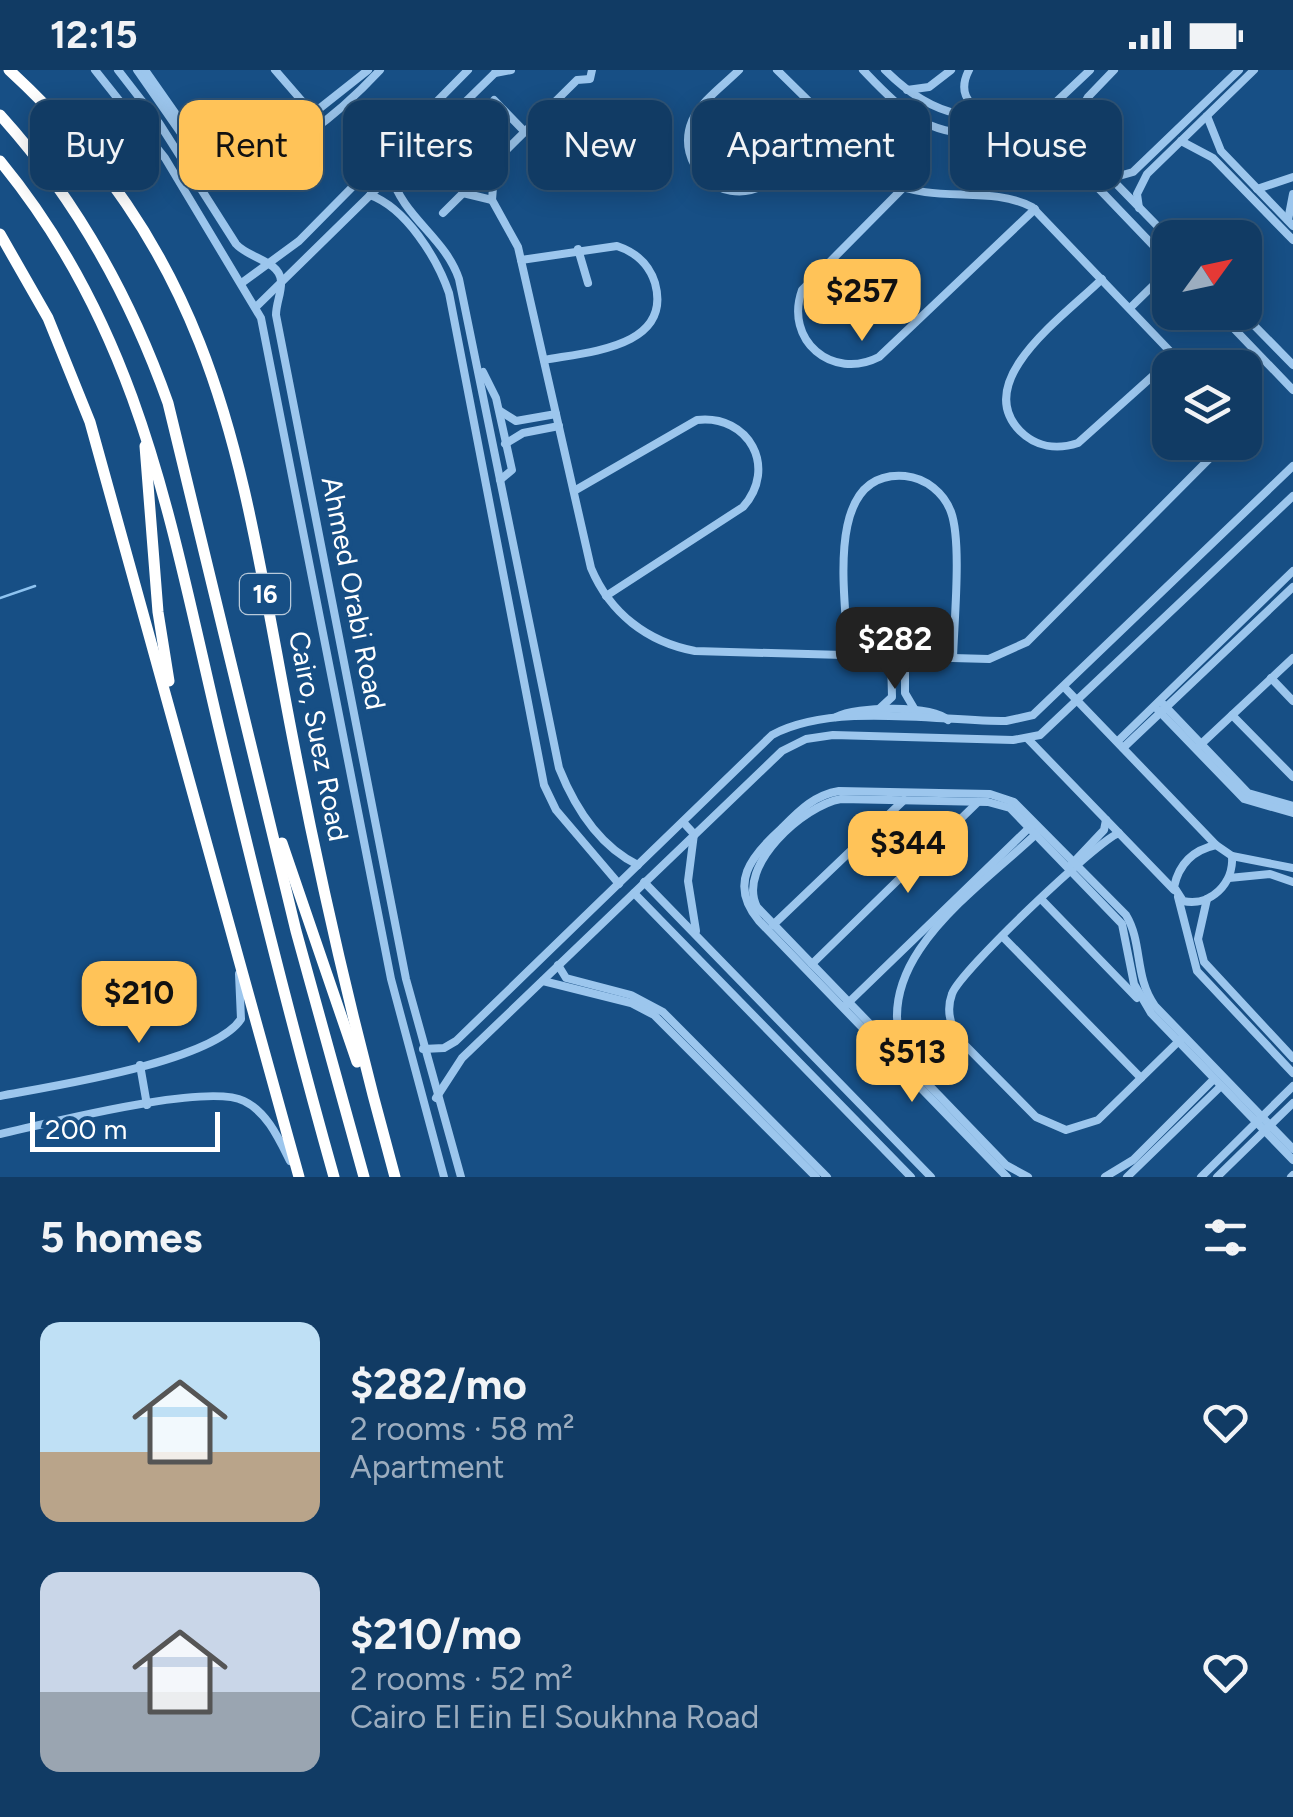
<!DOCTYPE html>
<html lang="en">
<head>
<meta charset="utf-8">
<style>
	:root { --surface:#113b64; --page:#1e466d; --text:#f1f3f6; --muted:#9cadbf; --line:#305578; --accent:#ffc358 }
	body { margin:0; font-family:Figtree,sans-serif; background:var(--page); color:var(--text); height:100vh; display:flex; flex-direction:column; font-size:38px; white-space:nowrap }
	* { box-sizing:border-box; margin:0 }
	p { font-size:32px; color:var(--muted) }
	.icon { flex:none; width:55px; height:55px; fill:none; stroke:currentColor; stroke-width:2; stroke-linecap:round; stroke-linejoin:round }
	.map { position:relative; height:1107px; overflow:hidden }
	.panel { display:flex; flex-direction:column; background:var(--surface); flex:1 }
	.panel>* { flex:none }
	.guide { position:absolute; left:30px; top:30px; width:1235px; height:90px; display:flex; gap:20px }
	.needle { width:65px; rotate:57deg }
	.tools { position:absolute; left:1152px; top:150px; display:grid; gap:20px }
	.tools a { display:grid; place-items:center; width:110px; height:110px; border-radius:20px; background:var(--surface); box-shadow:0 5px 25px #0003,0 0 0 2px var(--line); font-size:50px }
	.scale { position:absolute; left:30px; bottom:25px; width:190px; box-sizing:border-box; padding-left:10px; border:5px solid #fff; border-top:0; font-size:28px; line-height:35px; white-space:nowrap; color:#fff; -webkit-text-stroke:8px #174f85; paint-order:stroke }
	.price { position:absolute; translate:-50% -85px; padding:0 22px; border-radius:20px; background:var(--accent); color:#111; font-size:32px; line-height:65px; filter:drop-shadow(0 2px 5px #0008) }
	.price::after { content:''; position:absolute; left:50%; top:60px; width:30px; height:22px; margin-left:-15px; background:inherit; clip-path:polygon(0 0,100% 0,50% 100%) }
	.price.current { background:#222; color:#fff }
	ul { padding:0; list-style:none }
	li { display:flex; align-items:center; gap:30px; height:250px; padding:0 40px }
	li span { display:grid; place-items:center; flex:none; width:280px; height:200px; border-radius:20px; color:#555 }
	li>.icon { margin-inline-start:auto }
	span .icon { width:120px; height:120px; fill:#fffc; stroke-width:1 }
	li b { font-size:42px }
	h2 { display:flex; justify-content:space-between; align-items:center; height:120px; padding:0 40px; font-size:42px }
	.tag { padding:0 35px; border-radius:20px; background:var(--surface); box-shadow:0 5px 25px #0003,0 0 0 2px var(--line); font-size:35px; line-height:90px }
	.tag.current { background:var(--accent); color:#111 }
	.status { display:flex; justify-content:space-between; align-items:center; height:70px; padding:0 50px; background:var(--surface); direction:ltr }
	.status svg { height:28px; fill:currentColor }
	.map>svg:first-child { display:block }
	.lines { fill:none; stroke-linecap:round; stroke-linejoin:round }
	.stream { stroke:#8ec3f0; stroke-width:2.5 }
	.minor { stroke:#9cc6ed; stroke-width:8 }
	.highway { stroke:#fff; stroke-width:11 }
	.labels { text-anchor:middle; stroke-width:8; stroke-linejoin:round; paint-order:stroke }
	.shield { fill:#174f85; stroke:#b9cada; stroke-width:2.5 }
	.shield-label { font-size:25px; font-weight:bold; fill:#fff }
	.street-label { font-size:28px; fill:#fff; stroke:#174f85 }
</style>
</head>
<body>
<div class="status"><b>12:15</b><svg viewBox="0 0 49 12"><path d="M0 12V9h3v3zM5 12V6h3v6zM10 12V3h3v9zM15 12V0h3v12zM26 1h20v11H26zM47 4h2v5h-2z"/></svg></div>
<div class="map">
<svg width="1293" height="1107" viewBox="0 0 1293 1107">
	<rect width="100%" height="100%" fill="#174f85"/>
	<g class="lines">
		<!-- stream -->
		<path class="stream" d="M0 528 35 516"/>
		<!-- minor -->
		<g class="minor">
			<path d="M95 0 165 88 261 248 391 909 444 1107"/>
			<path d="M118 0 159 53 236 174C248 188 280 191 281 211 282 222 276 233 276 245L406 909 461 1107"/>
			<path d="M137 0 203 95 223 103C282 91 340 43 380 0"/>
			<path d="M145 0 206 87 222 94 291 61 368 0"/>
			<path d="M275 0 315 46"/>
			<path d="M739 0C724 15 701 31 692 51 674 94 720 137 762 116 787 104 809 72 829 52"/>
			<path d="M777 0 891 112C934 134 990 115 1032 137L1186 298"/>
			<path d="M863 0C893 31 920 62 966 63 994 63 1017 62 1043 72"/>
			<path d="M885 0C936 51 974 52 1044 40"/>
			<path d="M969 0C958 21 967 32 983 46"/>
			<path d="M495 3 511 0"/>
			<path d="M907 20 929 17 951 0"/>
			<path d="M494 30 525 62"/>
			<path d="M1050 38H1062L1074 51 1073 63 1060 75 1043 72 1036 62 1037 50 1090 0"/>
			<path d="M1207 46 1221 81 1293 156"/>
			<path d="M1074 51 1088 27 1114 0"/>
			<path d="M1076 60 1091 88 1170 169"/>
			<path d="M1181 71 1213 88 1293 170"/>
			<path d="M1052 77 1079 98 1170 193"/>
			<path d="M495 91 492 130 518 177 591 498C610 543 647 572 695 581L989 589 1027 572 1226 372"/>
			<path d="M1104 102 1119 106 1133 102 1239 0"/>
			<path d="M391 104C402 147 445 167 459 209L559 698C575 738 599 776 638 795"/>
			<path d="M903 118 802 220C784 270 832 311 879 287L1035 139"/>
			<path d="M1257 119 1293 107"/>
			<path d="M463 123 492 130"/>
			<path d="M370 125C406 138 437 188 449 223L544 715 556 740 619 814"/>
			<path d="M1139 138 1137 124 1147 104 1254 0"/>
			<path d="M443 143 577 10 590 9 592 0"/>
			<path d="M1288 150 1293 124"/>
			<path d="M578 179 588 213"/>
			<path d="M521 190 617 176C635 182 649 194 655 213 673 278 586 282 544 290"/>
			<path d="M1102 209C1068 243 970 310 1020 361 1036 377 1057 380 1078 373L1175 286"/>
			<path d="M243 212 299 171 468 0"/>
			<path d="M257 236 498 0"/>
			<path d="M1130 238 1170 199"/>
			<path d="M1218 242 1293 320"/>
			<path d="M1241 242 1293 295"/>
			<path d="M483 302 496 328 512 400 500 410"/>
			<path d="M500 341 516 351 556 344"/>
			<path d="M505 374 523 363 559 356"/>
			<path d="M574 421 697 350C749 344 778 398 743 437L606 526"/>
			<path d="M848 585C847 534 821 399 905 406 926 408 944 423 951 442 962 472 954 552 953 588"/>
			<path d="M905 586V623L915 640"/>
			<path d="M1271 608 1293 631"/>
			<path d="M1066 619 1216 775"/>
			<path d="M1163 634 1248 723 1293 736"/>
			<path d="M878 640 892 627 891 586"/>
			<path d="M1158 640 1244 729 1293 743"/>
			<path d="M1232 645 1293 707"/>
			<path d="M836 647C857 636 931 635 948 650"/>
			<path d="M1028 669 1174 820"/>
			<path d="M1118 671 1293 501"/>
			<path d="M1199 676 1293 588"/>
			<path d="M1123 678 1293 517"/>
			<path d="M683 752 694 764 688 811 696 861"/>
			<path d="M1119 763C1098 770 959 902 952 924 946 940 950 955 959 969L1036 1047 1066 1060 1098 1050 1181 969"/>
			<path d="M1216 775 1232 786C1234 813 1211 837 1183 831L1174 817C1179 793 1193 780 1216 775Z"/>
			<path d="M1232 786 1293 798"/>
			<path d="M1071 795 1104 760 1106 750"/>
			<path d="M1229 808 1270 804 1293 812"/>
			<path d="M644 812 931 1107"/>
			<path d="M634 823 911 1107"/>
			<path d="M1178 827 1197 901 1293 1003"/>
			<path d="M1041 829 1137 928"/>
			<path d="M1207 829 1198 869 1204 892 1293 988"/>
			<path d="M773 855 904 730"/>
			<path d="M1002 866 1141 1008"/>
			<path d="M812 894 978 732"/>
			<path d="M558 895 566 908 631 925 663 942 827 1107"/>
			<path d="M543 911 631 933 654 945 816 1107"/>
			<path d="M846 935 1030 757"/>
			<path d="M423 979 444 978 456 971 772 665C833 632 937 651 1006 651L1033 645 1293 396"/>
			<path d="M906 987C864 893 977 820 1036 764"/>
			<path d="M140 995 147 1035"/>
			<path d="M0 1026C53 1016 213 992 241 949L239 904"/>
			<path d="M436 1028 462 988 782 681 806 669 833 665 1013 670 1040 665 1293 426"/>
			<path d="M0 1064C46 1054 207 1012 244 1031 267 1042 279 1069 290 1091"/>
			<path d="M1007 1107 759 851C728 814 751 786 781 759 799 741 814 725 839 721L990 724 1014 732 1126 845C1143 873 1134 907 1155 936L1293 1079"/>
			<path d="M1028 1107 1006 1095 757 837C736 796 804 735 841 729L988 732 1010 738 1122 854 1134 914 1151 943 1293 1090"/>
			<path d="M1105 1107 1133 1090 1214 1009"/>
			<path d="M1127 1107 1221 1016"/>
			<path d="M1201 1107 1293 1016"/>
			<path d="M1217 1107 1293 1033"/>
			<path d="M1291 1107 1293 1105"/>
		</g>
		<!-- highway -->
		<g class="highway">
			<path d="M9 0C229 202 241 406 295 680 323 824 356 966 395 1107"/>
			<path d="M0 45C76 129 130 226 168 333L296 861 364 1107"/>
			<path d="M0 91C140 261 170 451 219 658 255 809 292 958 334 1107"/>
			<path d="M0 164 48 248 90 352 299 1107"/>
			<path d="M145 376 158 542 169 611"/>
			<path d="M282 773 357 992"/>
		</g>
	</g>
	<g class="labels">
		<!-- shield labels -->
		<rect class="shield" x="240" y="504" width="50" height="40" rx="8"/>
		<g class="shield-label">
			<text x="265" y="533">16</text>
		</g>
		<!-- street labels -->
		<g class="street-label">
			<text transform="translate(354 523) rotate(79)" y="10">Ahmed Orabi Road</text>
			<text transform="translate(319 666) rotate(79)" y="10">Cairo, Suez Road</text>
		</g>
	</g>
</svg>
<div class="tools">
<a><svg class="needle" viewBox="-14 -14 28 28"><path d="M0-13l5 13h-10z" fill="#e53935"/><path d="M0 13l5-13h-10z" fill="#9cadbf"/></svg></a>
<a><svg class="icon" aria-label="layers" viewBox="0 0 24 24"><path d="M12 4l9 5-9 5-9-5zM3 14l9 5 9-5"/></svg></a>
</div>
<div class="scale">200 m</div>
<b class="price" style="left:862px;top:274px">$257</b>
<b class="price current" style="left:895px;top:622px">$282</b>
<b class="price" style="left:908px;top:826px">$344</b>
<b class="price" style="left:139px;top:976px">$210</b>
<b class="price" style="left:912px;top:1035px">$513</b>
<div class="guide">
<a class="tag">Buy</a>
<a class="tag current">Rent</a>
<a class="tag">Filters</a>
<a class="tag">New</a>
<a class="tag">Apartment</a>
<a class="tag">House</a>
</div>
</div>
<section class="panel">
<h2>5 homes<svg class="icon" aria-label="filters" viewBox="0 0 24 24"><path d="M4 7h16M4 17h16"/><circle cx="9" cy="7" r="2"/><circle cx="15" cy="17" r="2"/></svg></h2>
<ul>
<li><span style="background:linear-gradient(#bfe0f5 65%,#b9a48a 0)"><svg class="icon" aria-label="home" viewBox="0 0 24 24"><path d="M3 11l9-7 9 7M6 9v11h12V9"/></svg></span><div><b>$282/mo</b><p>2 rooms · 58 m²</p><p>Apartment</p></div><svg class="icon" aria-label="heart" viewBox="0 0 24 24"><path d="M12 20l-8-8c-3-5 5-10 8-4 3-6 11-1 8 4z"/></svg></li>
<li><span style="background:linear-gradient(#c9d6e8 60%,#9aa5b1 0)"><svg class="icon" aria-label="home" viewBox="0 0 24 24"><path d="M3 11l9-7 9 7M6 9v11h12V9"/></svg></span><div><b>$210/mo</b><p>2 rooms · 52 m²</p><p>Cairo El Ein El Soukhna Road</p></div><svg class="icon" aria-label="heart" viewBox="0 0 24 24"><path d="M12 20l-8-8c-3-5 5-10 8-4 3-6 11-1 8 4z"/></svg></li>
</ul>
</section>
</body>
</html>
